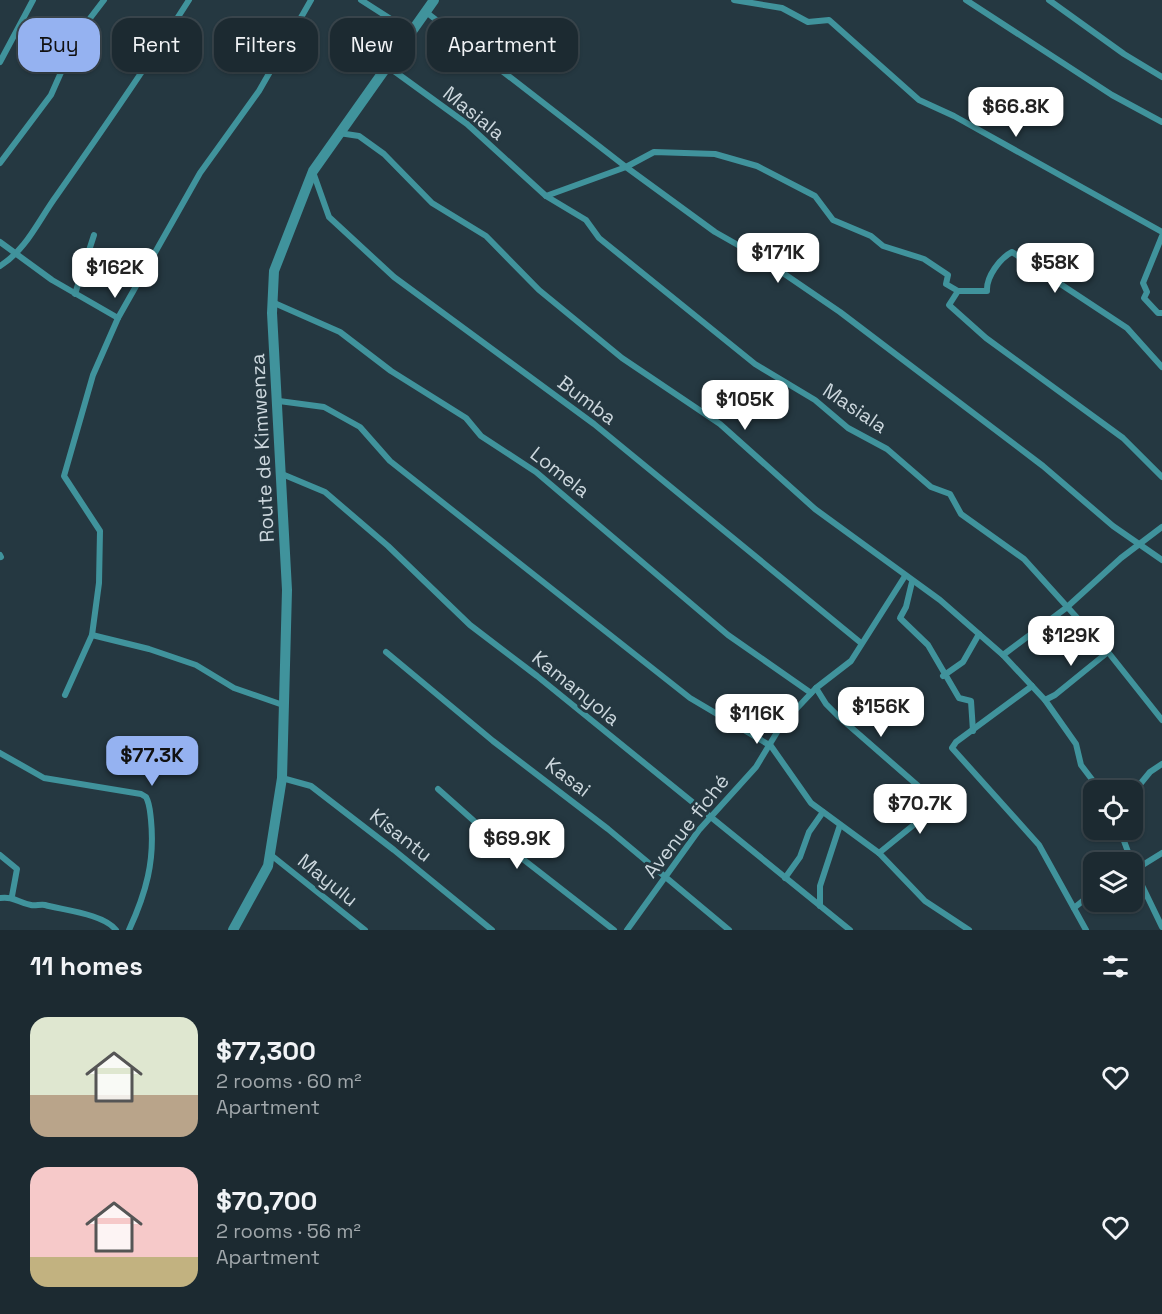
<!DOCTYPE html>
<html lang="en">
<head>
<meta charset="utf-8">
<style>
	:root { --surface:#1c2a31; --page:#29363d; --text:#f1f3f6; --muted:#a0a7ab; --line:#3a464d; --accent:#95b2f1 }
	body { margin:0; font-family:"Space Grotesk",sans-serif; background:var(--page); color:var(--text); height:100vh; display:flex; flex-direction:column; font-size:22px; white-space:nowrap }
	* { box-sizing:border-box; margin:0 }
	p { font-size:20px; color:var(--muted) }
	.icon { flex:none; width:33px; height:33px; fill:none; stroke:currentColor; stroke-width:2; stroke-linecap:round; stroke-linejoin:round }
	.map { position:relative; height:930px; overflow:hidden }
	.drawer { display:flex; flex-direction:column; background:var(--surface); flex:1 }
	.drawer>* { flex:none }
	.top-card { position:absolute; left:18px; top:18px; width:600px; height:54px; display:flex; gap:12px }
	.fabs { position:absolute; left:1083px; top:780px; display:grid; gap:12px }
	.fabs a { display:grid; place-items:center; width:60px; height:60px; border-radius:12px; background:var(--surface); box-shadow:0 2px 4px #0004,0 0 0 2px var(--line); font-size:30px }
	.price { position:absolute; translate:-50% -51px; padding:0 14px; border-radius:12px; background:#fff; color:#222; font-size:20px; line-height:39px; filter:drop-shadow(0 2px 3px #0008) }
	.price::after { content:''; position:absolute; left:50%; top:36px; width:18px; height:14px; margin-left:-9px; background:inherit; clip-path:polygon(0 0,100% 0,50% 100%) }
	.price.active { background:var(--accent); color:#111 }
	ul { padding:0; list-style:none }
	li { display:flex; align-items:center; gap:18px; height:150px; padding:0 30px }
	li span { display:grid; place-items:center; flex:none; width:168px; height:120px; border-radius:18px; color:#555 }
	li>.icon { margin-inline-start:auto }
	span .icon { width:72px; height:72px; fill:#fffc; stroke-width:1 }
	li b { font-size:26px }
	h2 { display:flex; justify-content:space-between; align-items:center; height:72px; padding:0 30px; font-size:26px }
	.tag { padding:0 21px; border-radius:18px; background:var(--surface); box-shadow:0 2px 4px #0004,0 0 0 2px var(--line); font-size:21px; line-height:54px }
	.tag.active { background:var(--accent); color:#111 }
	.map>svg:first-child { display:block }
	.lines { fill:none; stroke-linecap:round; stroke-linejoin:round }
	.minor { stroke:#40939c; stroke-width:6 }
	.tertiary { stroke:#40939c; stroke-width:10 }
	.labels { text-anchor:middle; stroke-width:6; stroke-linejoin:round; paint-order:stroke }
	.street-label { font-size:20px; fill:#ccd7dd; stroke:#253841 }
</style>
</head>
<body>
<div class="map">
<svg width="1162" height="930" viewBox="0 0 1162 930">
	<rect width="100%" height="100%" fill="#253841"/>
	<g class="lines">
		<!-- minor -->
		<g class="minor">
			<path d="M361 0 411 32"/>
			<path d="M734 0 782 8 808 22 829 20 919 100 954 116 1162 232"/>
			<path d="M966 0 1112 95 1162 122"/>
			<path d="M1049 0 1124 54 1162 77"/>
			<path d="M426 12 626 167 715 232 761 258 840 312 1043 466 1113 526 1162 560"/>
			<path d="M0 62 33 0"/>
			<path d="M384 70 394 71 467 124 546 196 586 220 599 238 755 364 815 400 848 428 887 449 931 487 950 494 961 514 1024 559 1108 652 1162 720"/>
			<path d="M339 133 359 136 384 154 432 203 486 236 539 290 622 358 720 424 815 509 940 600 1003 655 1045 700 1076 744 1081 765 1100 790"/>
			<path d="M0 163 51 95 78 34 104 0"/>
			<path d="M313 172 329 217 394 277 594 424 861 643"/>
			<path d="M546 196 626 167 654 152 715 154 757 166 815 196 833 220 871 236 883 246 924 259 948 275 946 284 958 291 949 305 986 338 1123 438 1162 477"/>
			<path d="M1162 236 1143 283 1147 292 1144 298 1158 313H1162"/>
			<path d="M0 242 52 280 118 318"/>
			<path d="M0 266C27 249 38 221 57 195 102 131 147 66 189 0"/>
			<path d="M958 291H987C986 277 1000 258 1012 252L1127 328 1162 367"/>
			<path d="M75 294 94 235"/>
			<path d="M272 302 340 332 391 371 466 418 481 436 536 472 728 635 811 693"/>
			<path d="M279 401 324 407 360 427 390 461 690 698 771 746 811 803 879 853 925 901 969 930"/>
			<path d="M282 474 325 492 388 546 470 625 537 676 850 930"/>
			<path d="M0 555 1 557"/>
			<path d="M912 582 906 607 900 618 928 645 959 698 971 701 973 731"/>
			<path d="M92 635 149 649 196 665 234 688 283 705"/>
			<path d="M386 652 493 741 608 829 729 930"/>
			<path d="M1003 655 1066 608 1121 558 1162 527"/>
			<path d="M943 676 963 662 979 634"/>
			<path d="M1032 686 956 742 952 748 1039 845 1086 930"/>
			<path d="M816 688 826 704 838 716 932 798 916 823 879 853"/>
			<path d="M65 695 92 635 99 583 100 531 64 476 93 375 118 318 200 173 259 91 311 0"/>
			<path d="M1045 700 1055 695 1108 652"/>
			<path d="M0 753 44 778 141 794 146 797C150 804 150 812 151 820 155 861 146 893 129 930"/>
			<path d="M282 778 311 786 394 850 492 930"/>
			<path d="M438 789 474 821 614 930"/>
			<path d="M1132 794 1150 772 1162 764"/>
			<path d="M1120 830 1135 871 1162 927"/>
			<path d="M0 855 17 869 12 896"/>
			<path d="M271 855 365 930"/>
			<path d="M1133 871 1162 853"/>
			<path d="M785 878 800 857 809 832 823 812"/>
			<path d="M0 898C14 896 18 903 31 905 35 906 41 904 45 905 63 910 104 914 116 930"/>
			<path d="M820 906V886L840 825"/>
			<path d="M1074 908 1085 899 1094 885"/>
			<path d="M627 930 699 830 756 767 782 724 816 688 851 661 905 576"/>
		</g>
		<!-- tertiary -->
		<path class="tertiary" d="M233 930 268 866 282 778 287 590 272 313 274 271 313 171 434 0"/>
	</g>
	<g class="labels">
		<!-- street labels -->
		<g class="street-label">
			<text transform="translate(474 113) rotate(39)" y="7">Masiala</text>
			<text transform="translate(587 400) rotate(37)" y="7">Bumba</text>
			<text transform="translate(855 408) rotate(34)" y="7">Masiala</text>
			<text transform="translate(262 448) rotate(-93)" y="7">Route de Kimwenza</text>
			<text transform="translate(560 472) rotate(38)" y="7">Lomela</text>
			<text transform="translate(576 688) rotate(39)" y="7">Kamanyola</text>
			<text transform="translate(568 777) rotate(37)" y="7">Kasai</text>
			<text transform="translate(686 826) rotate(-52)" y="7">Avenue fiché</text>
			<text transform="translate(401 835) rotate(38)" y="7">Kisantu</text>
			<text transform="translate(328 880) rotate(39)" y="7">Mayulu</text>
		</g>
	</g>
</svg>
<div class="fabs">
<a><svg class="icon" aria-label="locate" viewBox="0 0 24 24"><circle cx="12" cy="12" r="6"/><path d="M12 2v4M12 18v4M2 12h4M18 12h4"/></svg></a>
<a><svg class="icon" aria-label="layers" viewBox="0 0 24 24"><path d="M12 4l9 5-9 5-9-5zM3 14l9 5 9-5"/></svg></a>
</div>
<b class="price" style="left:1016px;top:138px">$66.8K</b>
<b class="price" style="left:778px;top:284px">$171K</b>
<b class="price" style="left:1055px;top:294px">$58K</b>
<b class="price" style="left:115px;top:299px">$162K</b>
<b class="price" style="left:745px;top:431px">$105K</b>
<b class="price" style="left:1071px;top:667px">$129K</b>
<b class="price" style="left:881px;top:738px">$156K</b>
<b class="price" style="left:757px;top:745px">$116K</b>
<b class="price active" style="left:152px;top:787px">$77.3K</b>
<b class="price" style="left:920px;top:835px">$70.7K</b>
<b class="price" style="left:517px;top:870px">$69.9K</b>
<div class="top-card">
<a class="tag active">Buy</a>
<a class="tag">Rent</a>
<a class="tag">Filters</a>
<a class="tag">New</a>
<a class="tag">Apartment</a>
</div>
</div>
<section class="drawer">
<h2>11 homes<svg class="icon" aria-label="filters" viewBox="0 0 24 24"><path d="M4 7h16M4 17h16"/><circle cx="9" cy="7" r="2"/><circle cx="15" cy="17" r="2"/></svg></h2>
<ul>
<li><span style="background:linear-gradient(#dfe7d0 65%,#b9a48a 0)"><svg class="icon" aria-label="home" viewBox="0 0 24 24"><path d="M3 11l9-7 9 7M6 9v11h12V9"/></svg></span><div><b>$77,300</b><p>2 rooms · 60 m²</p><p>Apartment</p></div><svg class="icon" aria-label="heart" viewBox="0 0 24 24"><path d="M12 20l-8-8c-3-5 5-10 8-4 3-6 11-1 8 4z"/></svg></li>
<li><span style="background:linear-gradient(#f6c9c9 75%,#c2b280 0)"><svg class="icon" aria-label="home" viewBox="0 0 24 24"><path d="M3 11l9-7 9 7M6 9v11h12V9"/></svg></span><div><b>$70,700</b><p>2 rooms · 56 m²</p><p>Apartment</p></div><svg class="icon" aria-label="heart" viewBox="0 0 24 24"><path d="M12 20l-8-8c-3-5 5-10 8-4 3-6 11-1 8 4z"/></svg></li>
</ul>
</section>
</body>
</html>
